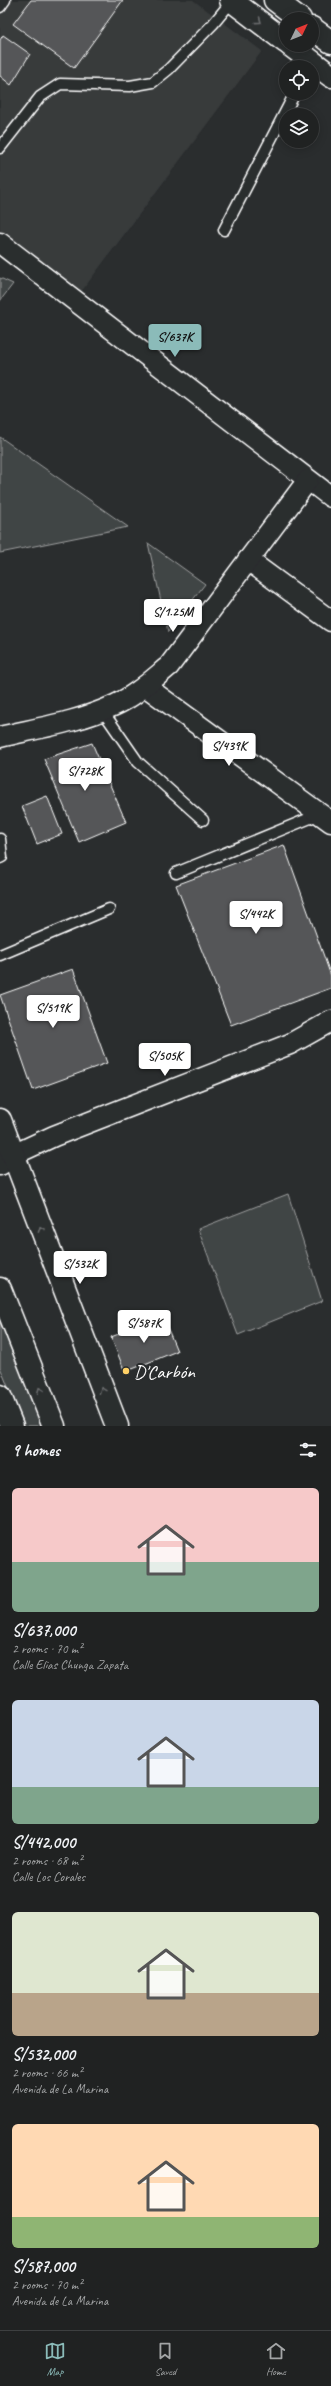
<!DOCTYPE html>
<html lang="en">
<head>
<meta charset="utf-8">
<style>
	:root { --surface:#202222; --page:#2d2f2f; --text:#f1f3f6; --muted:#a2a4a5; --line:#3d3f40; --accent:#8bbbb9 }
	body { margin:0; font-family:Caveat,sans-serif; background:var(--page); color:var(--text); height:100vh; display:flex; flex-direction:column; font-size:15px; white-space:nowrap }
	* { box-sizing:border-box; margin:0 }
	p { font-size:13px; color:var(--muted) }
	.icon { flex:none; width:22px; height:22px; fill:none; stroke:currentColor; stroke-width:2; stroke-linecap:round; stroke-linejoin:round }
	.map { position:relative; height:1426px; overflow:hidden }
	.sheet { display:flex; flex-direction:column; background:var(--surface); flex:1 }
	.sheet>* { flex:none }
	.needle { width:26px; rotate:47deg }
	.tools { position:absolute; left:279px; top:12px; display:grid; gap:8px }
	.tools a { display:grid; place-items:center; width:40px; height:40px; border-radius:50%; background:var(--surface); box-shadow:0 2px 10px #0003,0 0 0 1px var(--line); font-size:20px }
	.price { position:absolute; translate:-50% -34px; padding:0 9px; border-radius:4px; background:#fff; color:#222; font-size:13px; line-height:26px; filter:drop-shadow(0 1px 2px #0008) }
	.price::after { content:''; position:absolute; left:50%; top:24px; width:12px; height:9px; margin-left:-6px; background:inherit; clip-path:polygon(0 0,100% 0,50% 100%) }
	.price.selected { background:var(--accent); color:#111 }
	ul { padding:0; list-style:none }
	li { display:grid; align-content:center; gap:8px; height:212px; padding:0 12px }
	li span { display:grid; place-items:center; height:124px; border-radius:6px; color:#555 }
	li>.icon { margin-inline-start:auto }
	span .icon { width:72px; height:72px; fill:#fffc; stroke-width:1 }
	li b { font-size:17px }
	h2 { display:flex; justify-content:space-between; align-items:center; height:48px; padding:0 12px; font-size:17px }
	.dock { display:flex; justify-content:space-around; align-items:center; height:56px; border-top:1px solid var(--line); background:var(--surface); font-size:11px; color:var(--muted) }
	.dock a { display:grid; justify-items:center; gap:2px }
	.dock .selected { color:var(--accent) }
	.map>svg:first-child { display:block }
	.built { fill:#373a3b }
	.green { fill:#414445; stroke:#a0a2a2 }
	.building { fill:#555758; stroke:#fff }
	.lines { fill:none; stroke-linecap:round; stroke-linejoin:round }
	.service-casing { stroke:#fff; stroke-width:13 }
	.minor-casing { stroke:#fff; stroke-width:23 }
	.tertiary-casing { stroke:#fff; stroke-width:25 }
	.secondary-casing { stroke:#fff; stroke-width:25 }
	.primary-casing { stroke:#fff; stroke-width:25 }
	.service { stroke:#2a2d2e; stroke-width:10 }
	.minor { stroke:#2a2d2e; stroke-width:20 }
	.tertiary { stroke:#2a2d2e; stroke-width:22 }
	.secondary { stroke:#2a2d2e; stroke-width:22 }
	.primary { stroke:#2a2d2e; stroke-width:22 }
	.oneway { stroke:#6a6c6d }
	.poi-dot { fill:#ffd166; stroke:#2a2d2e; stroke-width:1.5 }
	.labels { text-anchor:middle; stroke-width:4; stroke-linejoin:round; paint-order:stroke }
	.poi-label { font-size:19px; fill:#fff; stroke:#2a2d2e; text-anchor:start }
</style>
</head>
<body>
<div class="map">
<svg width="331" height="1426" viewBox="0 0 331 1426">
	<rect width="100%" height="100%" fill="#2a2d2e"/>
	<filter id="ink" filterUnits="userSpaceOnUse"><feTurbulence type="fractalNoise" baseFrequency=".025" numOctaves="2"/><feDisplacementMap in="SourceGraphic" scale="8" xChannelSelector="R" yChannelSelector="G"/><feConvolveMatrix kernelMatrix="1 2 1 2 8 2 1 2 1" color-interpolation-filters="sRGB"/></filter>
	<g filter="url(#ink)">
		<!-- built -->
		<path class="built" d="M0 0H193L262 51 81 292 0 231Z"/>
		<!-- green -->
		<g class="green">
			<path d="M0 278 13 284 0 301Z"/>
			<path d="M0 437 128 527 0 553Z"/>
			<path d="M148 543 205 584 168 632Z"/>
			<path d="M288 1194 322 1301 238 1335 198 1229Z"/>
			<path d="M0 1312 45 1426H24L0 1367Z"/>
		</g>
		<!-- building -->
		<g class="building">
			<path d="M31 0H123L74 68 13 24Z"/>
			<path d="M3 35 30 54 11 85 0 76V40Z"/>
			<path d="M92 743 126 822 79 842 44 759Z"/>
			<path d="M47 796 62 834 37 844 22 806Z"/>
			<path d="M284 845 331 976V988L231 1025 176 885Z"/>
			<path d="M73 969 107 1063 33 1090 0 995Z"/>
			<path d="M163 1317 177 1351 125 1372 111 1337Z"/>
		</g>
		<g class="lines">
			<!-- service casing -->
			<g class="service-casing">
				<g id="service">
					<path d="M0 7 5 0"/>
					<path d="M0 148 40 97 60 84 130 86 153 82 169 69 213 24 232 1"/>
					<path d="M224 230 295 93"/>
					<path d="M102 710 138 762 203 820"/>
					<path d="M0 839 2 857 0 858"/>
					<path d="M176 873 320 814"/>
					<path d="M0 955 109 909"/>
				</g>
			</g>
			<!-- minor casing -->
			<g class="minor-casing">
				<g id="minor">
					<path d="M0 243 331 497"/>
					<path d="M248 560 331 621"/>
					<path d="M145 686 331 822"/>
					<path d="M0 737C38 728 79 722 115 705 135 696 152 680 169 666L308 480"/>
					<path d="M13 1155 54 1136 290 1044 331 1021"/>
				</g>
			</g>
			<!-- tertiary casing -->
			<g class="tertiary-casing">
				<path id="tertiary" d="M0 1164 13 1155"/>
			</g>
			<!-- secondary casing -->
			<g class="secondary-casing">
				<path id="secondary" d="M0 1120 117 1426"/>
			</g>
			<!-- primary casing -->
			<g class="primary-casing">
				<g id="primary">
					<path d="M231 0 286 42"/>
					<path d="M275 0 300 19"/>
					<path d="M312 28 331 42"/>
					<path d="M290 45 331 76"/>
					<path d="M0 1289 54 1426"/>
					<path d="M0 1396 12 1426"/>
				</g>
			</g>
			<!-- service -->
			<use href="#service" class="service"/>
			<!-- minor -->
			<use href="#minor" class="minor"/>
			<!-- tertiary -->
			<use href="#tertiary" class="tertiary"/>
			<!-- secondary -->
			<use href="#secondary" class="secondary"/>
			<!-- primary -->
			<use href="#primary" class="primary"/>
		</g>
		<!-- one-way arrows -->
		<defs><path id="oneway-chevron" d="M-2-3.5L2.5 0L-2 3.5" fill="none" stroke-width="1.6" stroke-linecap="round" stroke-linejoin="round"/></defs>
		<g class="oneway">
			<use href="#oneway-chevron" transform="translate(259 21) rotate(37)"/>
			<use href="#oneway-chevron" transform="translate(41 1229) rotate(-111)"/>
			<use href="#oneway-chevron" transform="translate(40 1390) rotate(-112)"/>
			<use href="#oneway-chevron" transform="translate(102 1390) rotate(-111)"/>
		</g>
	</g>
	<!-- markers -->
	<circle class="poi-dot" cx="126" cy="1371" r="4"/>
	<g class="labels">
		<!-- poi labels -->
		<g class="poi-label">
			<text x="134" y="1378">D'Carbón</text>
		</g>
	</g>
</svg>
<div class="tools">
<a><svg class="needle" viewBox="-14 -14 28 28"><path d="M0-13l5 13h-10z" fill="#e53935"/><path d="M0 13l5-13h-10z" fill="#a2a4a5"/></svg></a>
<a><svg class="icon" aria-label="locate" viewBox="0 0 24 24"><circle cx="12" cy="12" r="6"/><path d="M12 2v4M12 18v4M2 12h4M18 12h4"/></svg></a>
<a><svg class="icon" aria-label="layers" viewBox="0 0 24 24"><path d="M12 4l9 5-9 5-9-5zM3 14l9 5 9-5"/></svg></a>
</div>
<b class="price selected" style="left:175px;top:358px">S/637K</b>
<b class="price" style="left:173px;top:633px">S/1.25M</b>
<b class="price" style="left:229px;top:767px">S/439K</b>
<b class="price" style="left:85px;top:792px">S/728K</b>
<b class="price" style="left:256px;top:935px">S/442K</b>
<b class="price" style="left:53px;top:1029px">S/519K</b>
<b class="price" style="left:165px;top:1077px">S/505K</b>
<b class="price" style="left:80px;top:1285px">S/532K</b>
<b class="price" style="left:144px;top:1344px">S/587K</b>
</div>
<section class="sheet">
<h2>9 homes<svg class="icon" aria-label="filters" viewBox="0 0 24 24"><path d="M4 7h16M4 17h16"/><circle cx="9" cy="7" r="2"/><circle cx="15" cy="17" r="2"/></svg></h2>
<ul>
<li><span style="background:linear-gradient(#f6c9c9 60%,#7fa58c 0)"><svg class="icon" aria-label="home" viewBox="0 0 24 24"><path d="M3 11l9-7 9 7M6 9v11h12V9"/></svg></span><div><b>S/637,000</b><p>2 rooms · 70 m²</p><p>Calle Elias Chunga Zapata</p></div></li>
<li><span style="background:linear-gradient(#c9d6e8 70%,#7fa58c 0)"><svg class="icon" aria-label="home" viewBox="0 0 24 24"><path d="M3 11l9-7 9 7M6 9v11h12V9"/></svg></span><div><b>S/442,000</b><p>2 rooms · 68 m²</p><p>Calle Los Corales</p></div></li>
<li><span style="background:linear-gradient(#dfe7d0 65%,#b9a48a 0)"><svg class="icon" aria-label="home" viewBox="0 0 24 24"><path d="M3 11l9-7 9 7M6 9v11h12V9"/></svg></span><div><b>S/532,000</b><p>2 rooms · 66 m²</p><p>Avenida de La Marina</p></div></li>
<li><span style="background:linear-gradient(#ffd9b3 75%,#8fb573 0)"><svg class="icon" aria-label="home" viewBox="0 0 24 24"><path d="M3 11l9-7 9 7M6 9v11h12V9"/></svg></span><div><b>S/587,000</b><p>2 rooms · 70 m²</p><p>Avenida de La Marina</p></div></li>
</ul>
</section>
<nav class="dock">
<a class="selected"><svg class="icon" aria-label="map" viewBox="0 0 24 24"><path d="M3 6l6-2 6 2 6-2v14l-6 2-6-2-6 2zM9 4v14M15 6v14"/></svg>Map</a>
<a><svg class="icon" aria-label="saved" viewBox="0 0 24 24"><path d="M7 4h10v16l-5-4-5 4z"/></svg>Saved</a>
<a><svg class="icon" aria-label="home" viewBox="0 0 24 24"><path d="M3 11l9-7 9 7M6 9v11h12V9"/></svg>Home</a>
</nav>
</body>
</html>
